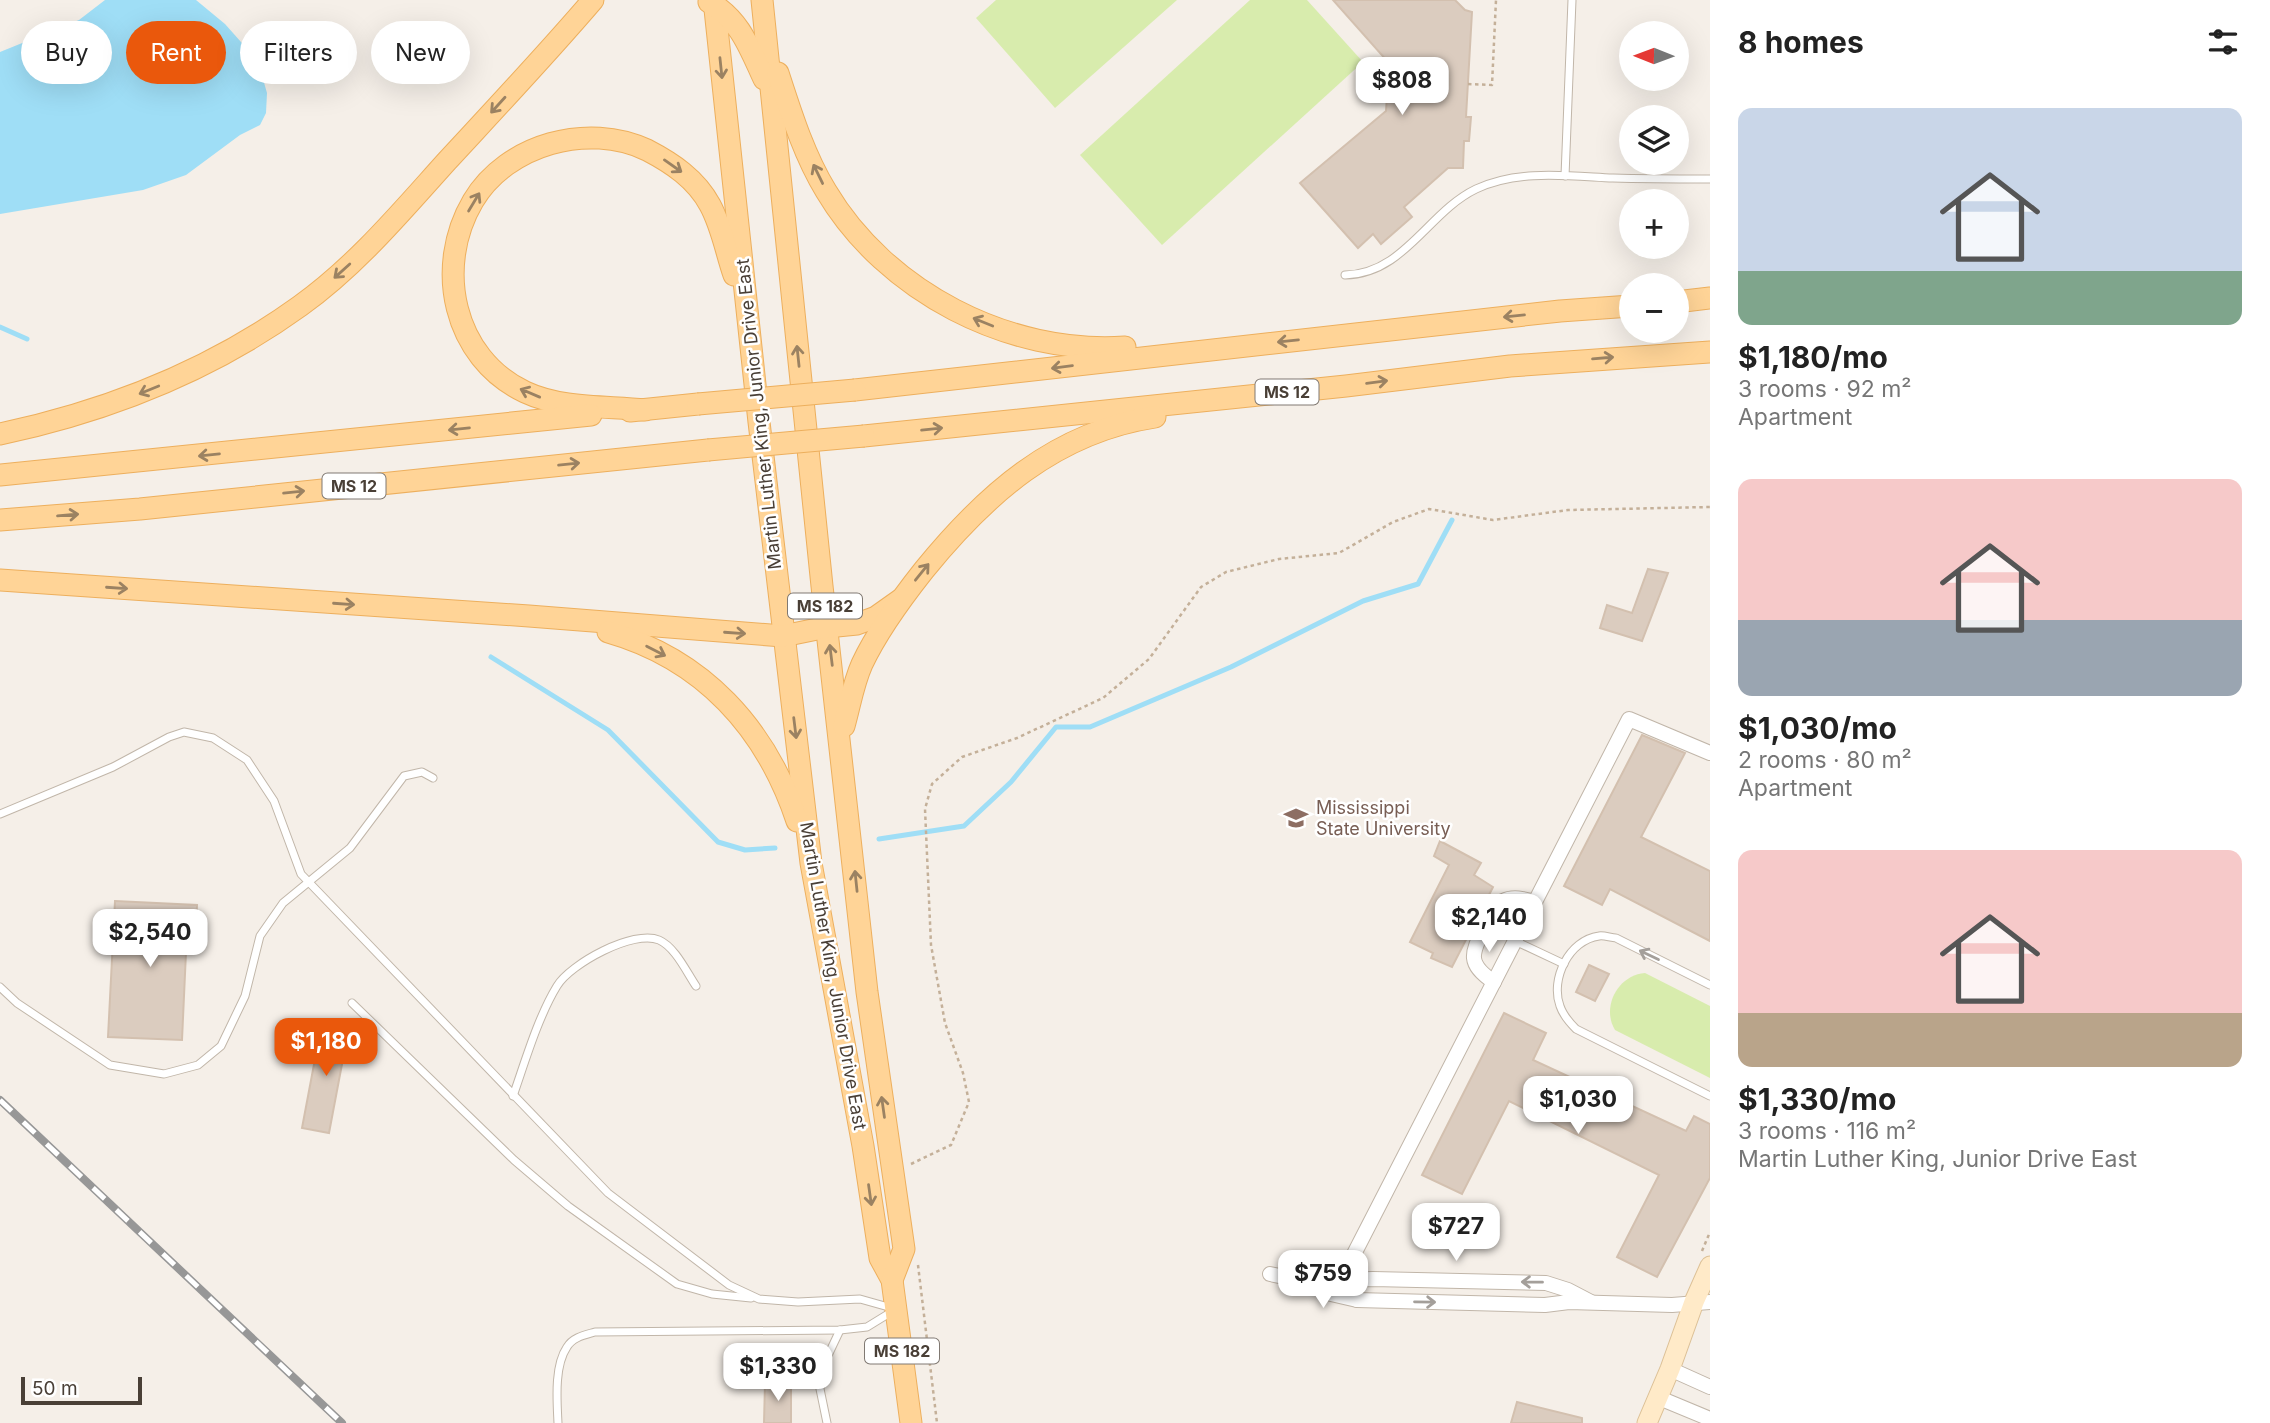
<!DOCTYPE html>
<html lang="en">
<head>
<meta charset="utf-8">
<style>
	:root { --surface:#fff; --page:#f6f6f6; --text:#222; --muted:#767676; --accent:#ea580c }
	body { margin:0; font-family:Inter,sans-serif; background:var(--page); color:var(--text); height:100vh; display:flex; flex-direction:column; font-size:26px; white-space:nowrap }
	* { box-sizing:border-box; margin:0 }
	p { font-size:23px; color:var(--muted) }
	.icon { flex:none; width:38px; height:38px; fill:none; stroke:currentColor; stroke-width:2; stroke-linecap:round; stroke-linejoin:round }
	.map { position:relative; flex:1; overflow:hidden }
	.details { display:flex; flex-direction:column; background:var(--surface); width:560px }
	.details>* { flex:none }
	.top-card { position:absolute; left:21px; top:21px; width:665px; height:63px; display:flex; gap:14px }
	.needle { width:46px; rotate:271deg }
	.controls { position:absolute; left:1619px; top:21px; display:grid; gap:14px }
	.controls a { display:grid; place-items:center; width:70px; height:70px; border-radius:50%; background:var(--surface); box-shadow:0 7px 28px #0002; font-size:35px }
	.scale { position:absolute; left:21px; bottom:18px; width:121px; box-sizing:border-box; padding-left:7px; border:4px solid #493f36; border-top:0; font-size:19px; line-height:24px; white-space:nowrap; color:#493f36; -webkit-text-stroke:5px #fff; paint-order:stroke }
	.price { position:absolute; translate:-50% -60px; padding:0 16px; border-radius:14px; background:#fff; color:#222; font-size:23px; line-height:46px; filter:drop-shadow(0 2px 4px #0008) }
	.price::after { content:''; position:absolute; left:50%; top:42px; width:21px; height:16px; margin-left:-10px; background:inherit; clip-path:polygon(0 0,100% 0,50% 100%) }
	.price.active { background:var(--accent); color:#fff }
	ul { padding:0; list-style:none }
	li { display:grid; align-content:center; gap:14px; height:371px; padding:0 28px }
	li span { display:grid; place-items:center; height:217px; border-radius:14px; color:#555 }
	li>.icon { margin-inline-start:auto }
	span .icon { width:126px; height:126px; fill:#fffc; stroke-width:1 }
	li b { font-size:30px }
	h2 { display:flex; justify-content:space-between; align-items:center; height:84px; padding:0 28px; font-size:30px }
	.chip { padding:0 24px; border-radius:32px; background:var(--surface); box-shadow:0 7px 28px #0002; font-size:24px; line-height:63px }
	.chip.active { background:var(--accent); color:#fff }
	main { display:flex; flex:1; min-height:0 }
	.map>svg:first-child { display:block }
	.green { fill:#d8ecad }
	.water { fill:#9fdef6 }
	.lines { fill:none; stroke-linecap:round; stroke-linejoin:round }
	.stream { stroke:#9fdef6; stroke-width:5 }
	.building { fill:#dbccbf; stroke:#d3c0af; stroke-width:2 }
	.lane-casing { stroke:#c1b6a9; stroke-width:9 }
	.street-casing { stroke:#c1b6a9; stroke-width:16 }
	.secondary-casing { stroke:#dcc096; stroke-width:21 }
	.primary-casing { stroke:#edaf5d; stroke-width:23 }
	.path { stroke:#c4b099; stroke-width:2.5; stroke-dasharray:3.5 3.5; stroke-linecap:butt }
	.lane { stroke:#fff; stroke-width:7 }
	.street { stroke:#fff; stroke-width:14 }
	.secondary { stroke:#ffeac8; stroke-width:19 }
	.primary { stroke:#ffd497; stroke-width:21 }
	.rail-casing { stroke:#979797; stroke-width:8 }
	.rail { stroke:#fff; stroke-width:5; stroke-dasharray:16; stroke-linecap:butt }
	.primary-bridge-casing { stroke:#edaf5d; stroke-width:23; stroke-linecap:butt }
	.primary-bridge { stroke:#ffd497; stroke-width:21 }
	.oneway { stroke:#9b8262 }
	.oneway2 { stroke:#a49f9a }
	.labels { text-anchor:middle; stroke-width:5; stroke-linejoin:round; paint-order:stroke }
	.shield { fill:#fff; stroke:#807972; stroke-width:2 }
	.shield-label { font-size:16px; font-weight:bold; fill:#493f36 }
	.street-label { font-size:18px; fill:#493f36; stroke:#fff }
	.education-label { font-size:18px; fill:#785e54; stroke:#fff; text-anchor:start }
</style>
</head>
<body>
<main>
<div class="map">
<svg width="1710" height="1423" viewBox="0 0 1710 1423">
	<rect width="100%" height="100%" fill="#f5efe8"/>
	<!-- green -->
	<g class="green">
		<path d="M996 0H1177L1055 108 976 18Z"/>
		<path d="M1250 0H1307L1363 62 1162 245 1080 155Z"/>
		<path d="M1645 973 1710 1006V1078L1615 1030C1601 1007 1618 975 1645 973Z"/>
	</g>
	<!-- water -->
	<path class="water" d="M105 0H196L225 24 249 51 261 72 267 93 266 113 260 125 240 135 186 175 143 190 0 214V52L79 20Z"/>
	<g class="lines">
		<!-- stream -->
		<g class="stream">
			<path d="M0 327 27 339"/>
			<path d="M491 657 608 730 718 842 745 850 775 848"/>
			<path d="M879 839 964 826 1011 782 1056 727H1090L1231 667 1363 601 1418 584 1452 520"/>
		</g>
	</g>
	<!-- building -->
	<g class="building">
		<path d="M1333 0H1455L1465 10 1472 12 1466 117H1471L1469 141H1464L1463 168H1448L1404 207 1412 217 1381 244 1373 234 1358 248 1300 183 1386 111 1389 63Z"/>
		<path d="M1648 569 1668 573 1642 641 1600 628 1607 605 1632 613Z"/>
		<path d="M1642 735 1685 753 1641 837 1710 871V941L1610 889 1602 905 1564 886Z"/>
		<path d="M1440 841 1481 863 1474 875 1493 887 1452 967 1431 958 1433 953 1410 942 1449 865 1434 856Z"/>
		<path d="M115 901 197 905 195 953 186 952 182 1040 108 1037Z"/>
		<path d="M1589 965 1609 974 1595 1001 1576 992Z"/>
		<path d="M1504 1013 1546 1033 1533 1060 1686 1131 1694 1116 1710 1124V1178L1657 1277 1617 1257 1659 1175 1509 1101 1462 1194 1422 1175Z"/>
		<path d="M322 1022 349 1027 329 1133 302 1128Z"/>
		<path d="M765 1383 791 1384V1423H764Z"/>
		<path d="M1517 1402 1582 1418V1423H1511Z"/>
	</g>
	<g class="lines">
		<!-- lane casing -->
		<g class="lane-casing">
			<g id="lane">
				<path d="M1565 176 1572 0"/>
				<path d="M1345 275C1404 274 1428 212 1476 189 1518 169 1569 176 1613 178 1646 179 1678 179 1710 179"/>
				<path d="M0 814 113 767 169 737 184 732 213 738 247 760 274 801 301 874 608 1193 729 1285 759 1299 798 1302 860 1299 892 1308"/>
				<path d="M1515 941 1564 964"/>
				<path d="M1710 985 1616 938C1611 938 1604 935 1599 936 1569 940 1550 979 1560 1006 1563 1015 1569 1022 1576 1029L1710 1096"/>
				<path d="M0 987 17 1003 110 1065 164 1074 198 1065 221 1046 245 996 260 936 283 903 350 848 404 776 422 772 433 778"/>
				<path d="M352 1003 514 1160 568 1206 677 1284 712 1294 751 1298"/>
				<path d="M513 1096C525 1062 538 1017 557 986 570 964 634 929 659 940 675 947 686 971 696 986"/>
				<path d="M558 1423C557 1401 554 1366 567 1347 573 1337 585 1335 595 1332L840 1330 867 1327 893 1311"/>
				<path d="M827 1423 820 1389 823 1366 840 1330"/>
			</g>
		</g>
		<!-- street casing -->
		<g class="street-casing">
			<g id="street">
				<path d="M1494 982C1467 964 1471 954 1484 928 1489 918 1493 907 1503 901 1513 896 1524 899 1535 902"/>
				<path d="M1270 1274 1304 1281 1373 1279 1546 1283 1568 1290 1591 1302"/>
				<path d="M1304 1281 1331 1294 1357 1300 1545 1305 1569 1302 1672 1305 1710 1302"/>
				<path d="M1357 1300 1353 1279V1256L1629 719 1710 753"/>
				<path d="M1670 1369 1710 1387"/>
				<path d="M1657 1397 1710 1419"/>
			</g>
		</g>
		<!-- secondary casing -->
		<g class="secondary-casing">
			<path id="secondary" d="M1647 1423 1670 1369 1694 1302 1710 1266"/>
		</g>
		<!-- primary casing -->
		<g class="primary-casing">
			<g id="primary">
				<path d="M714 0 759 422 811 863 863 1146 880 1258 892 1280 911 1423"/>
				<path d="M762 0 822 586 867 992 904 1249 892 1280"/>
				<path d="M709 2C740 19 750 49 764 79"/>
				<path d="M778 73C791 113 804 155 826 191 886 292 1009 355 1125 347"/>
				<path d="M1676 302 1710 298"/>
				<path d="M855 390 1560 311 1631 306"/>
				<path d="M645 410C606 406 561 409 525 392 453 358 434 267 473 201 507 144 588 122 647 150 672 163 696 179 710 205 722 227 726 252 734 275"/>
				<path d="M630 411 698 404"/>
				<path d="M0 434C108 411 210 371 300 306 356 266 401 212 447 161 496 108 546 55 593 0"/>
				<path d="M864 436 1346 386 1510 366 1710 352"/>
				<path d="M0 475 591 415"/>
				<path d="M0 520 140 509 708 450"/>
				<path d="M0 580 529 616 783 636 827 627 857 624 876 617 900 600"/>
				<path d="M608 632C703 659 766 728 797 821"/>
				<path d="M844 726C850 705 853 684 862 664 878 630 901 599 924 570 985 495 1055 432 1155 417"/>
			</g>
		</g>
		<!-- path -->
		<g class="path">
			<path d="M1468 84 1492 85 1496 0"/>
			<path d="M911 1164 951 1145 969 1102 963 1073 945 1023 931 945 925 809 932 784 962 757 1017 738 1103 698 1149 659 1201 587 1226 572 1279 559 1339 553 1393 522 1429 509 1493 520 1568 510 1710 507"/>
			<path d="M1702 1251 1710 1232"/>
			<path d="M918 1265 937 1423"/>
		</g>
		<!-- lane -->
		<use href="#lane" class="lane"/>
		<!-- street -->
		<use href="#street" class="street"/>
		<!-- secondary -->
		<use href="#secondary" class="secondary"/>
		<!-- primary -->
		<use href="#primary" class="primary"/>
		<!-- rail casing -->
		<g class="rail-casing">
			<path id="rail" d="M0 1100 342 1423"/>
		</g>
		<!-- rail -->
		<use href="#rail" class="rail"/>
		<!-- primary-bridge casing -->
		<g class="primary-bridge-casing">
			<g id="primary-bridge">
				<path d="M698 404 855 390"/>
				<path d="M708 450 864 436"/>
			</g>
		</g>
		<!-- primary-bridge -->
		<use href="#primary-bridge" class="primary-bridge"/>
	</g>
	<!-- one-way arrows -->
	<defs><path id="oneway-shaft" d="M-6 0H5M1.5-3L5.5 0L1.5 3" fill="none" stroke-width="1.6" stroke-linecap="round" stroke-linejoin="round" transform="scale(1.75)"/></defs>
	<g class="oneway">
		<use href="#oneway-shaft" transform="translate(721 68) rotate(84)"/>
		<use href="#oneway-shaft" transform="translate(498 105) rotate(132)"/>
		<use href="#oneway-shaft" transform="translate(673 166) rotate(35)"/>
		<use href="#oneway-shaft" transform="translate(818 174) rotate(-116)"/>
		<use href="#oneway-shaft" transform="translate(474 202) rotate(-59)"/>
		<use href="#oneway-shaft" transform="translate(342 271) rotate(138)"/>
		<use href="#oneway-shaft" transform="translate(1514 316) rotate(174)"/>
		<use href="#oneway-shaft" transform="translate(983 322) rotate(-158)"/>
		<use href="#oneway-shaft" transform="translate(1288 341) rotate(174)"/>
		<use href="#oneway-shaft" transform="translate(798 356) rotate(-96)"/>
		<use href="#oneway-shaft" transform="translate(1603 358) rotate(-5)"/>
		<use href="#oneway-shaft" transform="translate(1062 367) rotate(173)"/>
		<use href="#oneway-shaft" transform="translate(1377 382) rotate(-7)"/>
		<use href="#oneway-shaft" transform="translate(149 390) rotate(158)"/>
		<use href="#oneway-shaft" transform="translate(530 393) rotate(-157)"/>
		<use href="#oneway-shaft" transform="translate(459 429) rotate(174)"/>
		<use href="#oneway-shaft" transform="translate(932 429) rotate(-6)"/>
		<use href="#oneway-shaft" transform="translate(209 455) rotate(174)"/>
		<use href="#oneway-shaft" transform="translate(569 464) rotate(-6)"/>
		<use href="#oneway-shaft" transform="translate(294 492) rotate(-6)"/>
		<use href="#oneway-shaft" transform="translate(68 515) rotate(-5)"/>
		<use href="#oneway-shaft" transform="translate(922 572) rotate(-51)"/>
		<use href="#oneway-shaft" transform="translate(117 588) rotate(4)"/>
		<use href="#oneway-shaft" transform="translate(344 604) rotate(4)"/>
		<use href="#oneway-shaft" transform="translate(735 633) rotate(4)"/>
		<use href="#oneway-shaft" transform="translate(656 651) rotate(27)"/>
		<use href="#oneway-shaft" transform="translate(831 655) rotate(-97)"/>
		<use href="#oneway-shaft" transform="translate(795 728) rotate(83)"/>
		<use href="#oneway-shaft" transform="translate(856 881) rotate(-96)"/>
		<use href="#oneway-shaft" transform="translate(883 1107) rotate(-98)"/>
		<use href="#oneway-shaft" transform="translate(870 1195) rotate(82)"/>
	</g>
	<g class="oneway2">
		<use href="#oneway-shaft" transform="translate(1649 955) rotate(-154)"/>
		<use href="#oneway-shaft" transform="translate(1532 1282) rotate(-179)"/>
		<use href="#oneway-shaft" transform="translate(1425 1302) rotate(1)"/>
	</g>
	<!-- icons -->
	<defs>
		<g id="university-bare" transform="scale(1.89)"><path d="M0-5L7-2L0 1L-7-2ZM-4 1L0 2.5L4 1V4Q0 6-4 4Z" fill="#8d6e63" stroke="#fff" stroke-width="2.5" paint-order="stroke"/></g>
	</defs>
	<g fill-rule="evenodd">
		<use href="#university-bare" x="1296" y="818"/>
	</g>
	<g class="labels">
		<!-- shield labels -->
		<g class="shield">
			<rect x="1255.5" y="379.5" width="63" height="25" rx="5"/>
			<rect x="322.5" y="473.5" width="63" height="25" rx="5"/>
			<rect x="788" y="593.5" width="74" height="25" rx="5"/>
			<rect x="865" y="1338.5" width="74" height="25" rx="5"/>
		</g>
		<g class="shield-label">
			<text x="1287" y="398">MS 12</text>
			<text x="354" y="492">MS 12</text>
			<text x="825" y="612">MS 182</text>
			<text x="902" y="1357">MS 182</text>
		</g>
		<!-- street labels -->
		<g class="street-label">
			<text transform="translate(759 414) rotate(-96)" y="6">Martin Luther King, Junior Drive East</text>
			<text transform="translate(833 976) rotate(80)" y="6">Martin Luther King, Junior Drive East</text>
		</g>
		<!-- education labels -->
		<g class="education-label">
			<text x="1316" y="814">Mississippi<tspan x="1316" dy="21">State University</tspan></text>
		</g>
	</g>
</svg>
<div class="controls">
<a><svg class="needle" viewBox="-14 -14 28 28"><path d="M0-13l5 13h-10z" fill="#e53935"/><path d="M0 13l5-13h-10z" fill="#767676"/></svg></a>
<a><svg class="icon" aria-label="layers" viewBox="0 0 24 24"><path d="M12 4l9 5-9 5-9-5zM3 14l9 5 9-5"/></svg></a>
<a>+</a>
<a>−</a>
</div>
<div class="scale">50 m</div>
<b class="price" style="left:1402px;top:117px">$808</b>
<b class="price" style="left:1489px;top:954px">$2,140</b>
<b class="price" style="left:150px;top:969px">$2,540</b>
<b class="price active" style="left:326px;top:1078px">$1,180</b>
<b class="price" style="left:1578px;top:1136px">$1,030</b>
<b class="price" style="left:1456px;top:1263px">$727</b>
<b class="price" style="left:1323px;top:1310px">$759</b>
<b class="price" style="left:778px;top:1403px">$1,330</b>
<div class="top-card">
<a class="chip">Buy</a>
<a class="chip active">Rent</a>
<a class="chip">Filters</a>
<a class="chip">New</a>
</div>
</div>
<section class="details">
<h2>8 homes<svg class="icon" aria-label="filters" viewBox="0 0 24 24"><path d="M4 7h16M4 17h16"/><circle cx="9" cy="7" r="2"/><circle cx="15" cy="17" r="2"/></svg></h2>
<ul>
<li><span style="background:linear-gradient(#c9d6e8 75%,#7fa58c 0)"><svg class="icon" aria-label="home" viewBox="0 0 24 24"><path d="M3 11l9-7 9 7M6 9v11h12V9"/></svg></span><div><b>$1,180/mo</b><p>3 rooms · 92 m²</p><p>Apartment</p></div></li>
<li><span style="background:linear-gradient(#f6c9c9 65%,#9aa5b1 0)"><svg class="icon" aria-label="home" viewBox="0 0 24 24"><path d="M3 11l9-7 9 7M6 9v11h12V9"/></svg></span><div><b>$1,030/mo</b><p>2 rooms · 80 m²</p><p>Apartment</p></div></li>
<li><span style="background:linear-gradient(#f6c9c9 75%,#b9a48a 0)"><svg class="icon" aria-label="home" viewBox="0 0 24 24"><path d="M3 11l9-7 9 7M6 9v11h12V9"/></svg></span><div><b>$1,330/mo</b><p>3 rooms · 116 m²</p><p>Martin Luther King, Junior Drive East</p></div></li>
</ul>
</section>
</main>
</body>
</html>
